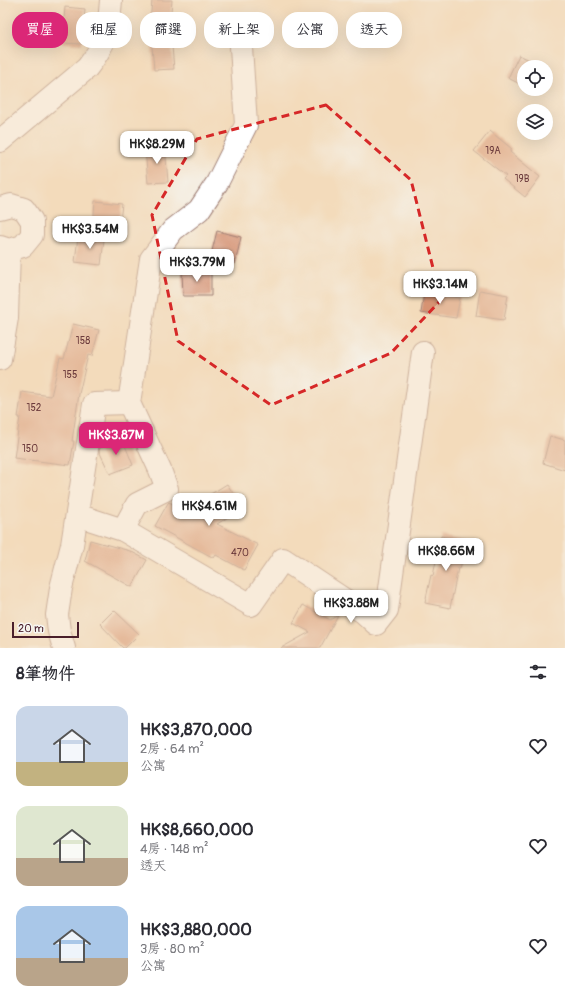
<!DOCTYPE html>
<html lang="zh-TW">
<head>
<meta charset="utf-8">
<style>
	:root { --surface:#fff; --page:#f7f7f7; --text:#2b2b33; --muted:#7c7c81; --accent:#db2777 }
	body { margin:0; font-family:Pangolin,"LXGW WenKai TC",sans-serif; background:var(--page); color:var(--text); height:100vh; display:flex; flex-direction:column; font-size:15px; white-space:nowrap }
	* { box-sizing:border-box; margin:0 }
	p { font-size:13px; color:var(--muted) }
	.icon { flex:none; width:22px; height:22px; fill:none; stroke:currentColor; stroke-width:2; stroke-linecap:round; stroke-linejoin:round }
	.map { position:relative; height:648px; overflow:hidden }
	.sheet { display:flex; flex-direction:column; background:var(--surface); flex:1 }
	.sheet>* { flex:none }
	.guide { position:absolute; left:12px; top:12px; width:541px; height:36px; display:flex; gap:8px }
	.controls { position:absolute; left:517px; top:60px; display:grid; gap:8px }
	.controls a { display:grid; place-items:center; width:36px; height:36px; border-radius:50%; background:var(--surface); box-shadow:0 4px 16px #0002; font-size:20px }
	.scale { position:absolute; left:12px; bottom:10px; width:67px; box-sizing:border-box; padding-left:4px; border:2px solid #4a1f2b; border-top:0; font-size:11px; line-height:14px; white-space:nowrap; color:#4a1f2b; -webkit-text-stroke:3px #f6f6f2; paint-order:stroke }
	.price { position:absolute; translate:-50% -34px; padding:0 9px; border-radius:8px; background:#fff; color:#222; font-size:13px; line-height:26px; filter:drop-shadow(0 1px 2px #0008) }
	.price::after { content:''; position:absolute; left:50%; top:24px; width:12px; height:9px; margin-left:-6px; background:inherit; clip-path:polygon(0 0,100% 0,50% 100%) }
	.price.selected { background:var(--accent); color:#fff }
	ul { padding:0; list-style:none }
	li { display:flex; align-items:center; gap:12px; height:100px; padding:0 16px }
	li span { display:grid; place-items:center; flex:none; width:112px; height:80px; border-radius:12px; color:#555 }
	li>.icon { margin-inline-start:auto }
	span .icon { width:48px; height:48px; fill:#fffc; stroke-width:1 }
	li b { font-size:17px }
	h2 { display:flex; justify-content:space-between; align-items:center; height:48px; padding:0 16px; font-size:17px }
	.chip { padding:0 14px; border-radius:16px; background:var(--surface); box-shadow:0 4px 16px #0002; font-size:14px; line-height:36px }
	.chip.selected { background:var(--accent); color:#fff }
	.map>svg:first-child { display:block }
	.building { fill:#d69373 }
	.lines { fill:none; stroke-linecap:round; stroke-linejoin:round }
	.minor-casing { stroke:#9e7d73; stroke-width:24 }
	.minor { stroke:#fff; stroke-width:22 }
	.marked { fill:none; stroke:#d62828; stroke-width:3; stroke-dasharray:8 5; stroke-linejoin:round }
	.labels { text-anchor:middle; stroke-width:4; stroke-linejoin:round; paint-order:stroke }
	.number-label { font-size:10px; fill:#6d3c3d }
</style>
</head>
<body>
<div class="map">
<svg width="565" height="648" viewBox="0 0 565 648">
	<rect width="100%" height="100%" fill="#f6f6f2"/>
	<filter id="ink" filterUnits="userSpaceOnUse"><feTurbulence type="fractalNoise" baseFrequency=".025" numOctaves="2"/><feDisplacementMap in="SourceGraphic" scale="8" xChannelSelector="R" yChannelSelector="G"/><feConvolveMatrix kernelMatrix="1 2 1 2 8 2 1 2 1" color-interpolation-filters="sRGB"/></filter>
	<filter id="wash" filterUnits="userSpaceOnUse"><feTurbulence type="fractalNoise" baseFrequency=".012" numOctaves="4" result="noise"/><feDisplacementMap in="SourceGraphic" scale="16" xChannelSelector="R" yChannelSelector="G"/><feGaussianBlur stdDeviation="0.9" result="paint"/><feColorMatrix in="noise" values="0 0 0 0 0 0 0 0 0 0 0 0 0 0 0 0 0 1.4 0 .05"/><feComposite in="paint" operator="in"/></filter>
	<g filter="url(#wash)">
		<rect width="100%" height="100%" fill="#f3dbbb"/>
		<g id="blocks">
			<!-- building -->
			<g class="building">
				<path d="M152 0H172L170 24 174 69 154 70 150 23Z"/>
				<path d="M65 7 85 9 82 44 62 43Z"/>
				<path d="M519 55 544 67H524V86L508 78Z"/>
				<path d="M490 131 512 149 510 152 540 177 525 197 503 179 506 176 474 151Z"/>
				<path d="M165 146 168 182 148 183 145 148Z"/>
				<path d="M95 201 122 204 119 230 93 227Z"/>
				<path d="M217 231 241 237 235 264 210 259Z"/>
				<path d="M78 236 104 239 101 265 75 262Z"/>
				<path d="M182 271H211V296H183Z"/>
				<path d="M480 290 508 295 504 320 476 316Z"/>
				<path d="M424 293 460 298 456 318 421 313Z"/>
				<path d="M73 324 99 330 92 356 88 355 79 394 72 441H74L70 465 14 458 20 417H18L22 392 51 396 60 358 64 359Z"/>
				<path d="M550 436 565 440V470L543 463Z"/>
				<path d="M122 438 133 465 110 474 99 451 100 448Z"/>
				<path d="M227 484 243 508 217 524 258 545 244 570 216 555 214 558 155 526 168 503 169 502 185 510Z"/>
				<path d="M441 536 466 541 460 569 458 568 450 608 425 603 431 575 433 576Z"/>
				<path d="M90 540 130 551 147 560 132 587 85 561Z"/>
				<path d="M303 605 330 620 338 615 320 648H281L310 632 293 623Z"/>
				<path d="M114 610 139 634 125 648H123L100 624Z"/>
			</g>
		</g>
	</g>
	<g filter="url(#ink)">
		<use href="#blocks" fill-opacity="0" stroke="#9e7d73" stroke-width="1"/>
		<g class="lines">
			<!-- minor casing -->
			<g class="minor-casing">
				<g id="minor">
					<path d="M0 141 87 68C106 44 109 30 111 0"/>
					<path d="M0 208 11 205 24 209 32 221V235L23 246 9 250 0 247"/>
					<path d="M0 359 7 318 9 250"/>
					<path d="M77 515 123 530 251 605 283 559 363 612 376 624 387 610 423 352"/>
					<path d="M123 530 137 504 167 489 160 470 129 403 151 259 173 230 199 210 217 183 246 125 240 31"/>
					<path d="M64 648 59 631 57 615 61 588 72 545 94 404 129 403"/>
				</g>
			</g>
			<!-- minor -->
			<use href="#minor" class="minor"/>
		</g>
	</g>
	<!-- marked area -->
	<path d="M0 0H565V648H0ZM326 105 411 180 441 300 391 353 271 405 178 341 152 215 197 139Z" fill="#f3dbbb" fill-opacity=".55" fill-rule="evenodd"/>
	<path class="marked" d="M326 105 411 180 441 300 391 353 271 405 178 341 152 215 197 139Z"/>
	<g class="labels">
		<!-- number labels -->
		<g class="number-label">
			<text x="493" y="154">19A</text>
			<text x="522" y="182">19B</text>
			<text x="83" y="344">158</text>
			<text x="70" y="378">155</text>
			<text x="34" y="411">152</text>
			<text x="30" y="452">150</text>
			<text x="240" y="556">470</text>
		</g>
	</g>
</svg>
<div class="controls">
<a><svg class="icon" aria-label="locate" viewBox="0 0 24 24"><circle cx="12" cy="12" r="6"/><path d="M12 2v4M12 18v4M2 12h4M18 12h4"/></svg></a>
<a><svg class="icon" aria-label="layers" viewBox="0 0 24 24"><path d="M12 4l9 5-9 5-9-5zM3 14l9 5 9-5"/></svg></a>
</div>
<div class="scale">20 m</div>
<b class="price" style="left:157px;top:165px">HK$8.29M</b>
<b class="price" style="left:90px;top:250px">HK$3.54M</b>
<b class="price" style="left:197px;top:283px">HK$3.79M</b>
<b class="price" style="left:440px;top:305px">HK$3.14M</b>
<b class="price selected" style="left:116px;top:456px">HK$3.87M</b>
<b class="price" style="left:209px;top:527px">HK$4.61M</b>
<b class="price" style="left:446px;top:572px">HK$8.66M</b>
<b class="price" style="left:351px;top:624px">HK$3.88M</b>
<div class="guide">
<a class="chip selected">買屋</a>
<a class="chip">租屋</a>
<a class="chip">篩選</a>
<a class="chip">新上架</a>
<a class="chip">公寓</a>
<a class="chip">透天</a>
</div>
</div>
<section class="sheet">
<h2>8筆物件<svg class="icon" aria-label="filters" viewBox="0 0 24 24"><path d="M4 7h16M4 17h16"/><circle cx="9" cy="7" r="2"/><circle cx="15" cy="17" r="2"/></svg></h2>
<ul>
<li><span style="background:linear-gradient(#c9d6e8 70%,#c2b280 0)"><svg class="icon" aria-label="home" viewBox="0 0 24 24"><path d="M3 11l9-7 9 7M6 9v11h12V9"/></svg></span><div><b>HK$3,870,000</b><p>2房 · 64 m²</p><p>公寓</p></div><svg class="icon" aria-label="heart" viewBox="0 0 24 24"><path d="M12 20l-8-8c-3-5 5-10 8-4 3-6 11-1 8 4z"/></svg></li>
<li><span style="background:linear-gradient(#dfe7d0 65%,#b9a48a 0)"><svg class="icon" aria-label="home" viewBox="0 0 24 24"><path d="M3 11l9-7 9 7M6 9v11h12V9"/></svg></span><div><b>HK$8,660,000</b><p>4房 · 148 m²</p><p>透天</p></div><svg class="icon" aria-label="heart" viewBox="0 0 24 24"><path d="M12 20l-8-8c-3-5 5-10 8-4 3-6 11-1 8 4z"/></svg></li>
<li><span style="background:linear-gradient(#a9c7e8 65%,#b9a48a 0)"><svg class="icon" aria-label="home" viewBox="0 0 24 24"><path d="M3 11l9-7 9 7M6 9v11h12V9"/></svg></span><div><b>HK$3,880,000</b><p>3房 · 80 m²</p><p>公寓</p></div><svg class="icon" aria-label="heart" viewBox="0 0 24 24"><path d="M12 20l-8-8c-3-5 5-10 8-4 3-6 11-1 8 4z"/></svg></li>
</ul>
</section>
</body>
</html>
